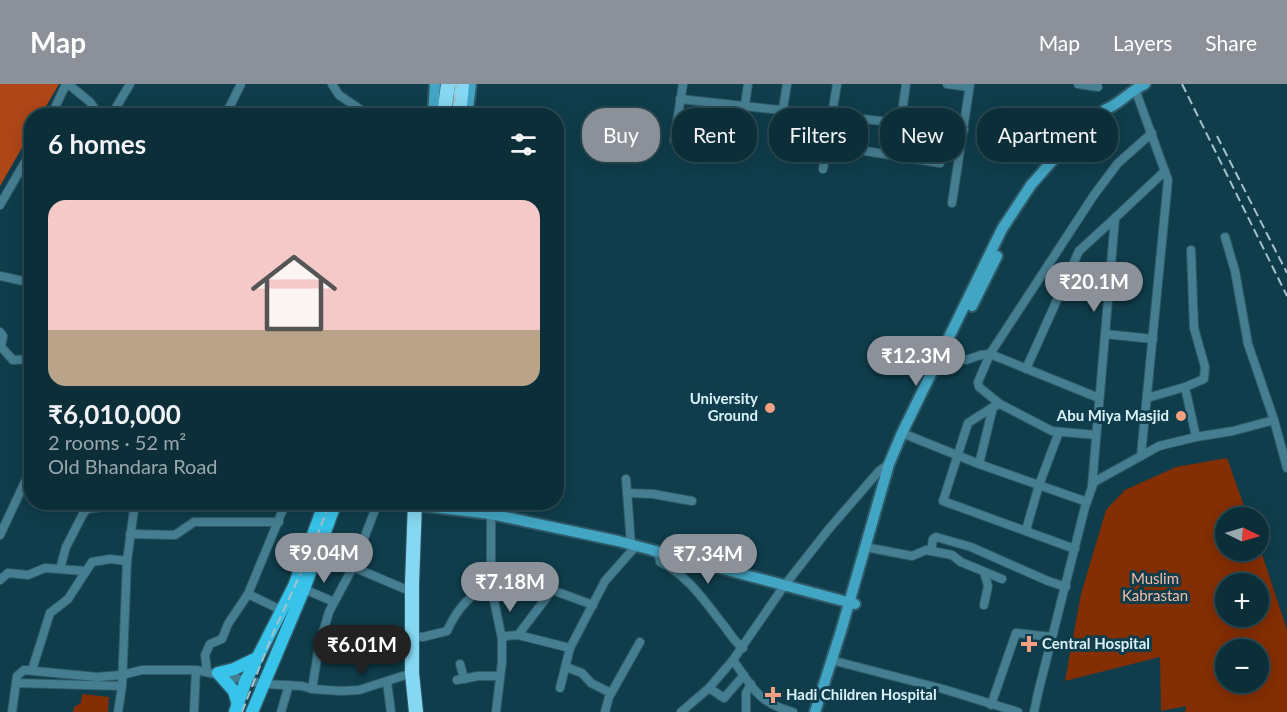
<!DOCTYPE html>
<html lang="en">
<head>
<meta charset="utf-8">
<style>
	:root { --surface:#0b2e38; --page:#193a43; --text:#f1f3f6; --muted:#9aa8ae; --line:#2b4a53; --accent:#8c9099 }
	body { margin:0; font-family:Lato,sans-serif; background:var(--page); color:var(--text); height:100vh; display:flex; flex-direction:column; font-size:22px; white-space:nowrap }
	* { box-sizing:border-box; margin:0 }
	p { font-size:20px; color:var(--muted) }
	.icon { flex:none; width:33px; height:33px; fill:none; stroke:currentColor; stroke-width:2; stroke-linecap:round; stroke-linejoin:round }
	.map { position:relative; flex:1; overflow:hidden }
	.side { position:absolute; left:24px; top:24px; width:540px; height:402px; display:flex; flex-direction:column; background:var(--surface); border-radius:24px; box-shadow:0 3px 15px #0003,0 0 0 2px var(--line) }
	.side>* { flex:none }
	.banner { position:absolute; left:582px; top:24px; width:570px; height:54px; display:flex; gap:12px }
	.needle { width:39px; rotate:95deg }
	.fabs { position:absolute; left:1215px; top:423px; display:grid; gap:12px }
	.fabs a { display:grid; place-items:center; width:54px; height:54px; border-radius:50%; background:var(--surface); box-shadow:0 3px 15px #0003,0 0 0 2px var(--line); font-size:30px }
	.price { position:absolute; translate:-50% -51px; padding:0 14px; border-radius:21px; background:var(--accent); color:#fff; font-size:20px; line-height:39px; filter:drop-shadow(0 2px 3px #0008) }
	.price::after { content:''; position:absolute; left:50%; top:36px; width:18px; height:14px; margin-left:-9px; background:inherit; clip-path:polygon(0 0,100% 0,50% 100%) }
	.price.current { background:#222; color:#fff }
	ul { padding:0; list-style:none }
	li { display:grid; align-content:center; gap:12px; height:318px; padding:0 24px }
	li span { display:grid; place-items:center; height:186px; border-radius:18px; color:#555 }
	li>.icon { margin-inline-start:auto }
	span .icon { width:108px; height:108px; fill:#fffc; stroke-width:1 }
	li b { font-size:26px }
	h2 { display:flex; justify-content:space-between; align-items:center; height:72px; padding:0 24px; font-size:26px }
	.tag { padding:0 21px; border-radius:24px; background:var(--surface); box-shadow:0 3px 15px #0003,0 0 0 2px var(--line); font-size:21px; line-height:54px }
	.tag.current { background:var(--accent); color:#fff }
	header { display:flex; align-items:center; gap:36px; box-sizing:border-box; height:84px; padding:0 30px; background:var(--accent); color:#fff }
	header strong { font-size:28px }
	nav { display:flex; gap:33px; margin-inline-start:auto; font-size:21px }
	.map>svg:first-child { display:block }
	.green { fill:#842e03; fill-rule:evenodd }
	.forest { fill:#af4618 }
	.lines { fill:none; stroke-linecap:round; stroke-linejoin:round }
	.street-casing { stroke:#2f5a67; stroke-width:10 }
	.secondary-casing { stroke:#2f5a67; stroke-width:14 }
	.primary-casing { stroke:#2f5a67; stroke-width:15 }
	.highway-casing { stroke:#2f5a67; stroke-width:16 }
	.street { stroke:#457e91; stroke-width:8 }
	.secondary { stroke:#42a5c3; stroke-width:10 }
	.primary { stroke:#38c3ea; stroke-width:12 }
	.highway { stroke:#85d7f2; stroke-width:14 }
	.rail { stroke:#a5c2cc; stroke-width:2; stroke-dasharray:9 4.5; stroke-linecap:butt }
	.poi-dot { fill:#f2a081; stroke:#0f3d4b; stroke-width:2 }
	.labels { text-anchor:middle; stroke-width:6; stroke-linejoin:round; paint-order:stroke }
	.poi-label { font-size:15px; font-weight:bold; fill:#daf1f9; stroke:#0f3d4b; text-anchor:end }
	.park-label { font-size:15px; fill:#f5bda8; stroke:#0f3d4b }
</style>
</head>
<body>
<header>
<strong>Map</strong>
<nav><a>Map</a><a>Layers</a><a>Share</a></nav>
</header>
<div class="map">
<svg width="1287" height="628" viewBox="0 0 1287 628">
	<rect width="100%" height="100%" fill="#0f3d4b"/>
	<!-- green -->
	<g class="green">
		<path d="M1227 374 1248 433 1226 434V466H1258L1259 461 1287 546V628H1185L1186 622 1161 627 1160 573 1065 597 1081 510 1106 426 1125 406 1176 383ZM1226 500H1258V532H1226ZM1226 566H1258V598H1226Z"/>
		<path d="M82 610 109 613 108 628H73L74 623 81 619Z"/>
	</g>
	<!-- forest -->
	<path class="forest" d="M0 0H59L41 31 32 32 31 48 0 102Z"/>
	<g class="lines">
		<!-- street casing -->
		<g class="street-casing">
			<g id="street">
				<path d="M68 0 90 18 100 32"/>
				<path d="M332 0 339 11 370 32"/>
				<path d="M947 0 969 3"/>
				<path d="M1078 0 1098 3"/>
				<path d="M680 15 964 46"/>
				<path d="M51 32 66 0"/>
				<path d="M111 32 130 0"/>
				<path d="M225 32 241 0"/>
				<path d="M741 47 748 0"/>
				<path d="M778 55 787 0"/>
				<path d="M674 56 683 0"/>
				<path d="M828 61 940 79"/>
				<path d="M896 72 906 0"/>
				<path d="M823 85 837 0"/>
				<path d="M952 119 970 0"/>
				<path d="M0 121 32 66"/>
				<path d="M1225 153 1235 187 1248 260 1274 336 1287 384"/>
				<path d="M0 192 32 199"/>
				<path d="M0 248 3 252 1 263 13 276 32 275"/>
				<path d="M1105 250 1153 255"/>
				<path d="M948 270 966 276 981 271 990 270 1099 314"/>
				<path d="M1026 285 1079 167 1115 134"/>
				<path d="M1185 303 1204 295 1205 283 1194 244 1191 166"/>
				<path d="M1000 320 979 303 978 298 990 270 1094 111 1118 79 1152 49"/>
				<path d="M993 323 968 339 943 417 1075 465"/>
				<path d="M902 349 979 380 1087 418"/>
				<path d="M1196 353 1233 347 1274 336"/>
				<path d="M1141 372 1159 362 1196 353 1185 303 1147 314"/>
				<path d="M979 380 993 323 1000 320 1052 347 1096 351"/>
				<path d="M626 395 631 460"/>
				<path d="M1092 402 1115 134 1165 87"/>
				<path d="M627 409 653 410 692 417"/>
				<path d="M493 418 491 430V502L502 555V578L496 628"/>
				<path d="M1026 446 1039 401 1059 348"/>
				<path d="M130 450 175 451 194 438H279"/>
				<path d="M0 451 32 383"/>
				<path d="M865 463 912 472 926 466 952 471 961 478 1002 495"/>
				<path d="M931 467 933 455 936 453 971 463 1048 497 1066 503"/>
				<path d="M654 468 659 471 660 478C686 490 704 516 721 538 729 547 733 557 743 564"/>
				<path d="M353 483 412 508"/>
				<path d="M60 485 66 463 83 430 87 425 102 423 105 418"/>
				<path d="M492 491 525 496 593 521"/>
				<path d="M0 496 8 489 28 491 45 484 85 487"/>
				<path d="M304 505 334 518"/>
				<path d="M984 521 988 502 984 488"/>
				<path d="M281 526 248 510 286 418"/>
				<path d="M518 551 570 564"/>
				<path d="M413 552 423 553 447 547C456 527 469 509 491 502"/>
				<path d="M502 555 506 552 518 551 553 505"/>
				<path d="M831 576 943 605 1018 628"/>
				<path d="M460 580 464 595"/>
				<path d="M566 583 582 589 591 599 611 609"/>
				<path d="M32 586 50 529 68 515 92 478 110 475 127 477"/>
				<path d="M207 587 205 571 210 560 222 555 228 540 248 510"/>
				<path d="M457 596 478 592H500"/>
				<path d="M387 598 391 628"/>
				<path d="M16 599 122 602"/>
				<path d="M560 604 570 564 605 497 636 462"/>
				<path d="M709 604 724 614 744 591"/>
				<path d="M312 605 341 607 359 606 412 589"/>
				<path d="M991 621 1016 549 1052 553"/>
				<path d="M12 628 17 592 24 586 97 593 122 591 142 586H196"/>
				<path d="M118 628 122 602 127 477 135 418"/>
				<path d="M194 628 196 586 264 600 302 602 312 605 319 562 329 528 353 483 378 418"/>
				<path d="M281 628 289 601"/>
				<path d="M605 628 609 613 640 558"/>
				<path d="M681 628 709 604 733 576"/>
				<path d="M746 628V609L751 600"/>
				<path d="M793 628C758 619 753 604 733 576L784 502 828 446 879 387 889 380"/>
				<path d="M1034 628 1038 609 1085 423 1094 398 1141 372 1168 96 1135 5"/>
			</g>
		</g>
		<!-- secondary casing -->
		<g class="secondary-casing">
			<g id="secondary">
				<path d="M433 32 435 0"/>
				<path d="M467 32 471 0"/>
				<path d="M972 222 997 172"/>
				<path d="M412 418 415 421 491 430 618 457 855 520"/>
				<path d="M815 628 841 547 889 380 902 349 1002 145 1031 101 1052 77 1106 25C1117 22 1131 6 1145 0"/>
			</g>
		</g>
		<!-- primary casing -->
		<g class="primary-casing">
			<g id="primary">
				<path d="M238 621 234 607 218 589 234 585 257 574"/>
				<path d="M235 628 246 596 294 502 325 418"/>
				<path d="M252 628 304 505 336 418"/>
			</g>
		</g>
		<!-- highway casing -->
		<g class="highway-casing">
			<g id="highway">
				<path d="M444 32 448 0"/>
				<path d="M459 32 462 0"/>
				<path d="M415 418 412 500V589L416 628"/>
			</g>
		</g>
		<!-- street -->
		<use href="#street" class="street"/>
		<!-- secondary -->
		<use href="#secondary" class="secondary"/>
		<!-- primary -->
		<use href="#primary" class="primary"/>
		<!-- highway -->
		<use href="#highway" class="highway"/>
		<!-- rail -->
		<g class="rail">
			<path d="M1182 0 1287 212"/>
			<path d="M453 32 457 0"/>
			<path d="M1217 52 1287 189"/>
			<path d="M242 628 273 549 313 463 330 418"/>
		</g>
	</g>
	<!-- markers -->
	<g class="poi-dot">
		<circle cx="770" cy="324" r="6"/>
		<circle cx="1181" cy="332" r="6"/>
		<path d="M1026 551h6v6h6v6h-6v6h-6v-6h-6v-6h6z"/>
		<path d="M770 602h6v6h6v6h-6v6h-6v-6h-6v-6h6z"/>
	</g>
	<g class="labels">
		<!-- poi labels -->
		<g class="poi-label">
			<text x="758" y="320">University<tspan x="758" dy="17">Ground</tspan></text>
			<text x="1169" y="337">Abu Miya Masjid</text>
			<text x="1042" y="565" text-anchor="start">Central Hospital</text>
			<text x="786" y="616" text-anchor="start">Hadi Children Hospital</text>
		</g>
		<!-- park labels -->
		<g class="park-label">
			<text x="1155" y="500">Muslim<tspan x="1155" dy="17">Kabrastan</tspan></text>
		</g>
	</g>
</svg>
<div class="fabs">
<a><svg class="needle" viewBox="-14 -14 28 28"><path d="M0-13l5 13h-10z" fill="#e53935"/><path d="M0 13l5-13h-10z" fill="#9aa8ae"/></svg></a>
<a>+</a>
<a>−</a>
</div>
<b class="price" style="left:1094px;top:229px">₹20.1M</b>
<b class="price" style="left:916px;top:303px">₹12.3M</b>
<b class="price" style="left:324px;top:500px">₹9.04M</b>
<b class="price" style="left:708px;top:501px">₹7.34M</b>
<b class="price" style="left:510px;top:529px">₹7.18M</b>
<b class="price current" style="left:362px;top:592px">₹6.01M</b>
<div class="banner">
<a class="tag current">Buy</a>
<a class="tag">Rent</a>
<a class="tag">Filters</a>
<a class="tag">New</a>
<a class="tag">Apartment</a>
</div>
<section class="side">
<h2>6 homes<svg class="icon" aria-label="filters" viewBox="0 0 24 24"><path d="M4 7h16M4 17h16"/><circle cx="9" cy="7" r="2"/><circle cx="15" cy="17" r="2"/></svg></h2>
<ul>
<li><span style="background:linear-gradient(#f6c9c9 70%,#b9a48a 0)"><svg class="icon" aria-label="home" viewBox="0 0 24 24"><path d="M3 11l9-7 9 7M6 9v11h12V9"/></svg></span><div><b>₹6,010,000</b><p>2 rooms · 52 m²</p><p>Old Bhandara Road</p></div></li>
</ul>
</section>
</div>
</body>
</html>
